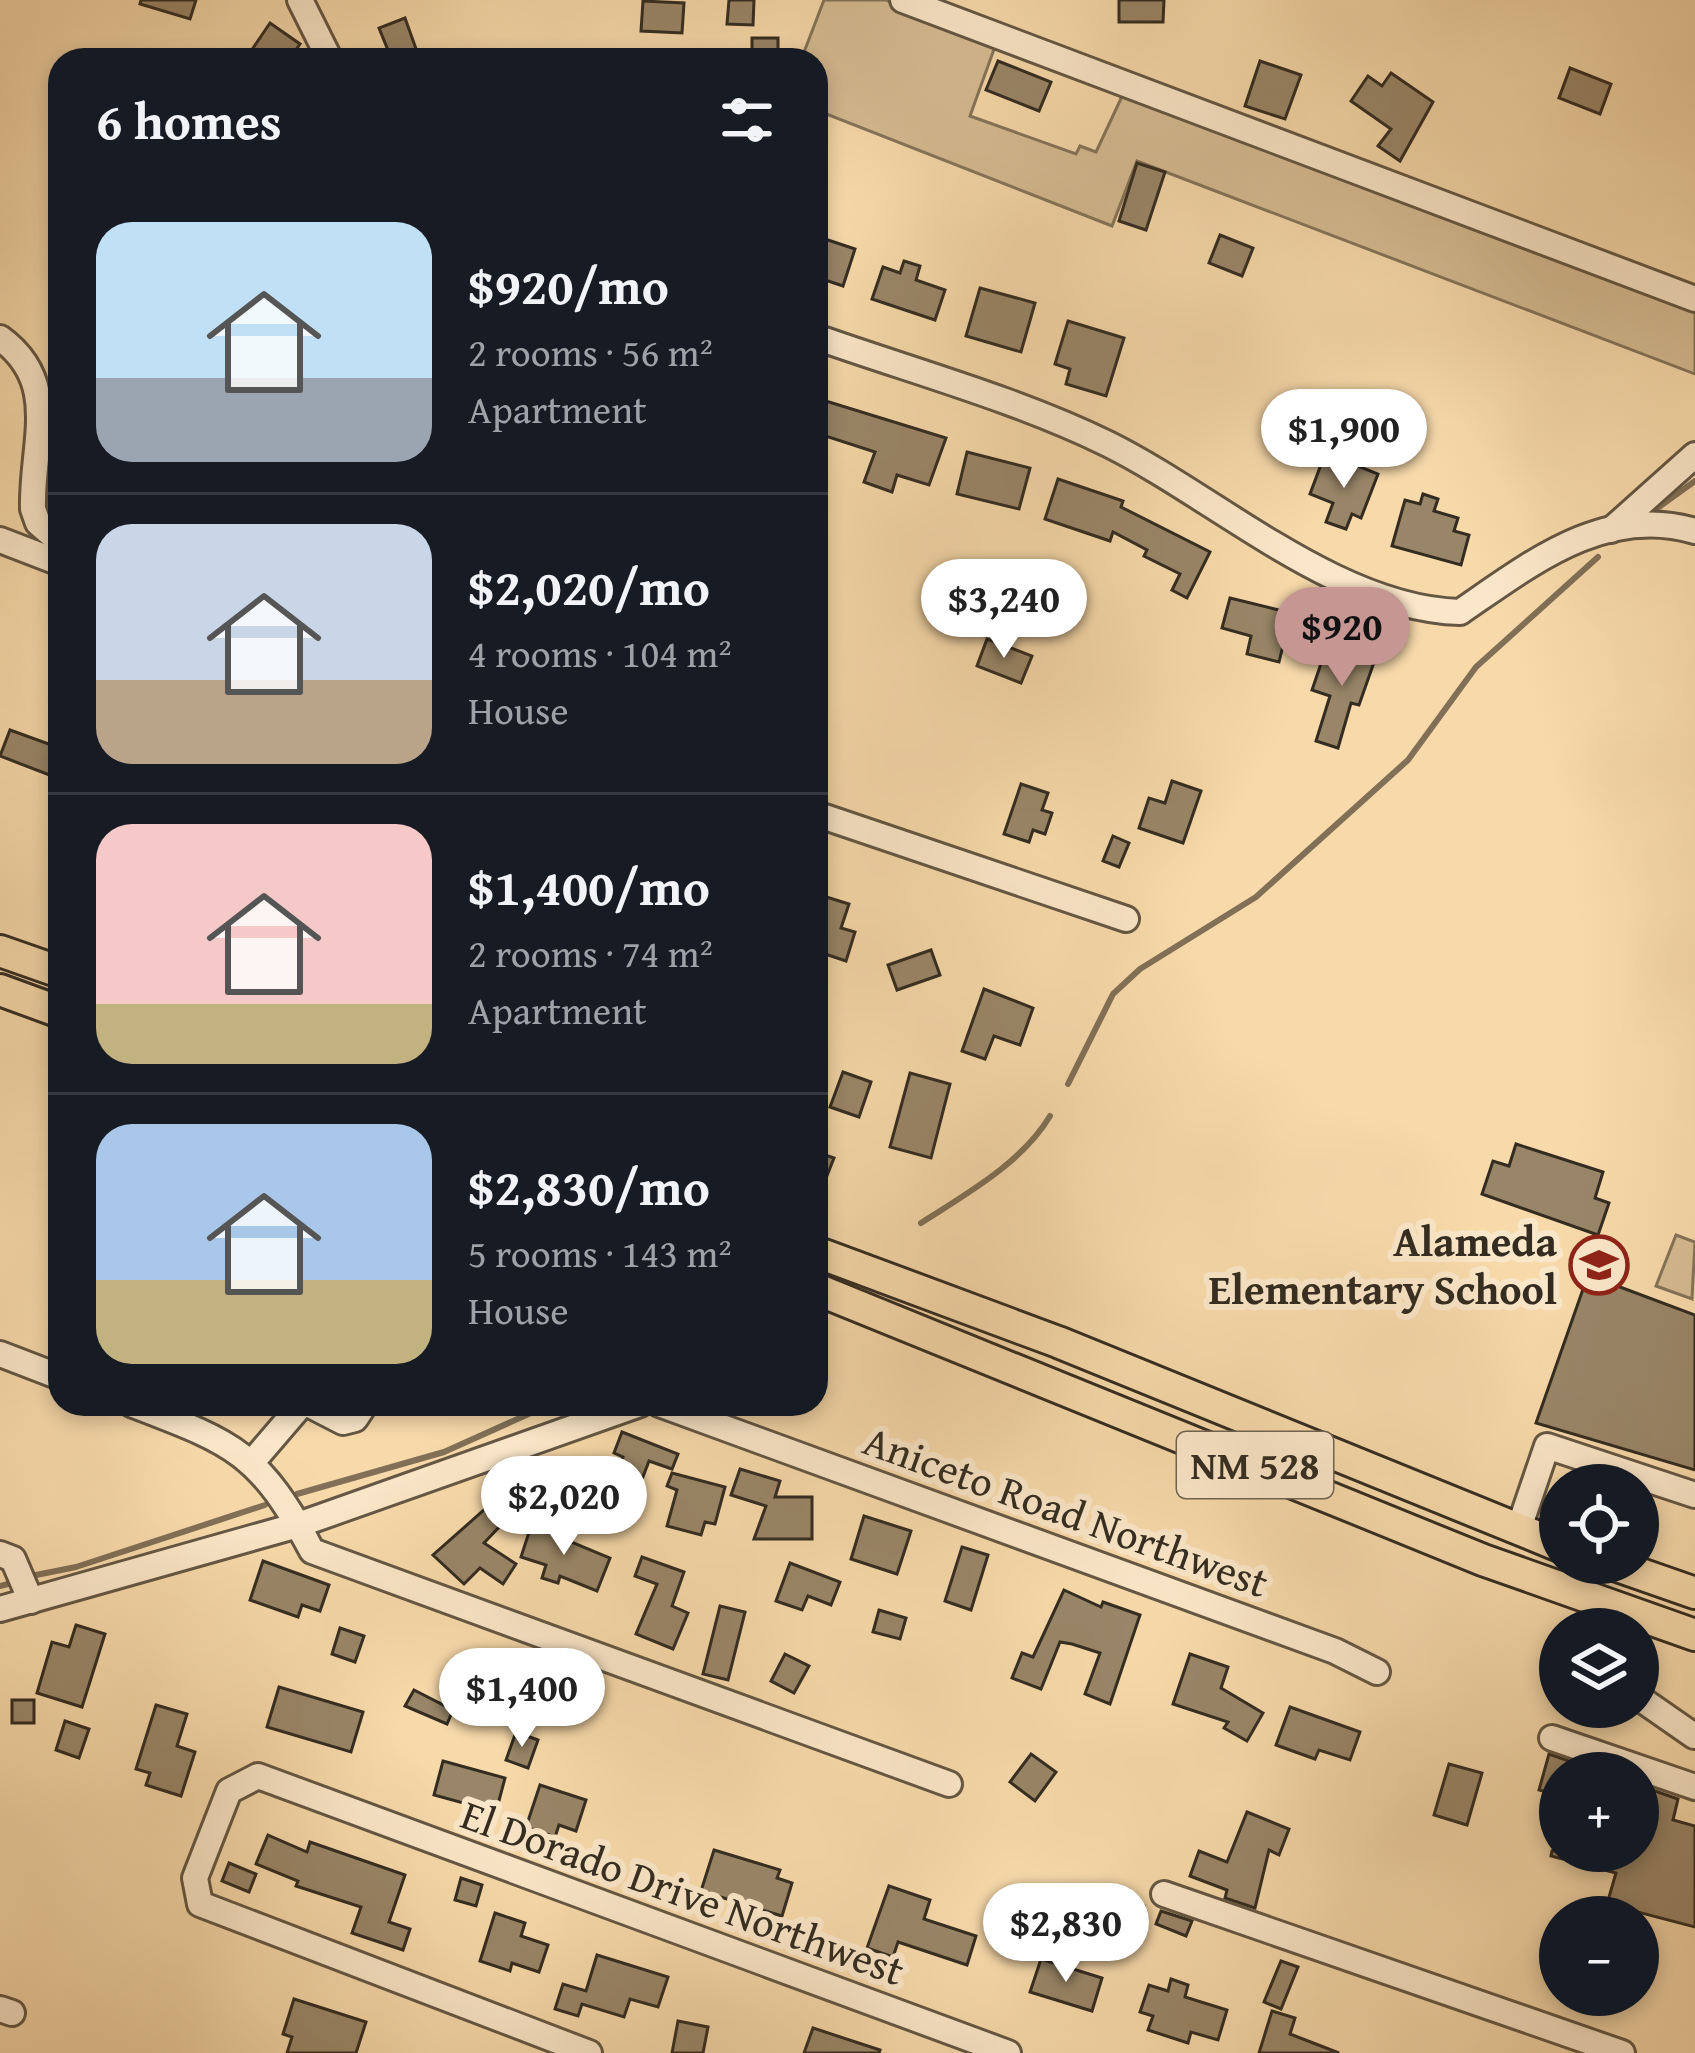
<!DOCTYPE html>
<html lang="en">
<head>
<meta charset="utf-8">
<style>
	:root { --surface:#171b24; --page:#20242c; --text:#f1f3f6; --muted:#9ea1a6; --line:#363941; --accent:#c59692 }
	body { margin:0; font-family:"Gentium Book Plus",serif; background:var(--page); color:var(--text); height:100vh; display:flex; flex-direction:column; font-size:45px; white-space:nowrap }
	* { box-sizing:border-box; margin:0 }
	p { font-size:39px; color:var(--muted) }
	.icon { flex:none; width:66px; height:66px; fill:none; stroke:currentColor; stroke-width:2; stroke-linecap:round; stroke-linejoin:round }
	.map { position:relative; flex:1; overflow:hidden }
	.drawer { position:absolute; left:48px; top:48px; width:780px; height:1368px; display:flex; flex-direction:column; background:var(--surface); border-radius:36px; box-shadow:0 6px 18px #0003 }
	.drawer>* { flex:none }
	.fabs { position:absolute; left:1539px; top:1464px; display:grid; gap:24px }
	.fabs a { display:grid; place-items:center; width:120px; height:120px; border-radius:50%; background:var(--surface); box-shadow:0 6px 18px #0003; font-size:60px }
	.price { position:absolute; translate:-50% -102px; padding:0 27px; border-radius:42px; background:#fff; color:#222; font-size:39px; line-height:78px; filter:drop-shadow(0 3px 6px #0008) }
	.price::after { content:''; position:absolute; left:50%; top:72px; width:36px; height:27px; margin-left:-18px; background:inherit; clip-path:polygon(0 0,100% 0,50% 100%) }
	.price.selected { background:var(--accent); color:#111 }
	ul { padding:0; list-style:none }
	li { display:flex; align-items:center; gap:36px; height:300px; padding:0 48px }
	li+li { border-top:3px solid var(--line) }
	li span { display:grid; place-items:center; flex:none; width:336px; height:240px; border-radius:36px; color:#555 }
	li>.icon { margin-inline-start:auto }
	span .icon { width:144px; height:144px; fill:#fffc; stroke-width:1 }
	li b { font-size:51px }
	h2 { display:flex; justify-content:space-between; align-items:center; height:144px; padding:0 48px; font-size:51px }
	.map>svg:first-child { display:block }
	.green { fill:#d6bc93; stroke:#85745a; stroke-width:3 }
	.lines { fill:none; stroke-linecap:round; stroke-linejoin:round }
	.stream { stroke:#817057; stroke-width:6 }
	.building { fill:#998668; stroke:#342c21; stroke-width:3 }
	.minor-casing { stroke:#655743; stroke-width:30 }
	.major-casing { stroke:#342c21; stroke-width:36 }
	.minor { stroke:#fae6c8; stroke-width:24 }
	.major { stroke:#f7d9aa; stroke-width:30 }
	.labels { text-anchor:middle; stroke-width:12; stroke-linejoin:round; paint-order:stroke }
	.shield { fill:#fae6c8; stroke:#6f6453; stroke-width:3 }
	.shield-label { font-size:39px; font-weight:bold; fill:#342c21 }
	.poi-label { font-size:42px; font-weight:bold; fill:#342c21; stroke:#fae6c8; text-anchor:end }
	.street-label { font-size:42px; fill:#342c21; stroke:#fae6c8 }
</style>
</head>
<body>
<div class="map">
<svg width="1695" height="2053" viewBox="0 0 1695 2053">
	<rect width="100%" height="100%" fill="#f7d9aa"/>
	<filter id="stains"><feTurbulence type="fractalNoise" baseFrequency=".00167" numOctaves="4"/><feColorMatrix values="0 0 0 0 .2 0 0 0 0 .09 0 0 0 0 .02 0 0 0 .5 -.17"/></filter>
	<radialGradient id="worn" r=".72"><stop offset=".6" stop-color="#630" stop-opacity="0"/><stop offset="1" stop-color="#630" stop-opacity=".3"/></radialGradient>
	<!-- green -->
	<g class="green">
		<path d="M824 0H886L997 41 970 116 1076 154 1080 146 1096 152 1125 90 1695 311V374L1137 161 1112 226 816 110V60H801Z"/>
		<path d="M1676 1235 1695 1242 1692 1299 1656 1286Z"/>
	</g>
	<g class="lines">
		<!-- stream -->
		<g class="stream">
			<path d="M1652 512 1695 481"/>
			<path d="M1068 1084 1113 994 1140 969 1256 897 1408 760 1476 667 1598 557"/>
			<path d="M921 1223C966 1194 1022 1163 1050 1116"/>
			<path d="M297 1494 444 1452 551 1404"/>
			<path d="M31 1576 76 1567 265 1505"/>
			<path d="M0 1586 8 1584"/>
		</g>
	</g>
	<!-- building -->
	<g class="building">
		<path d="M141 0H196L190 19 140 4Z"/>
		<path d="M729 0H754L753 25 727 24Z"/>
		<path d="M1119 0H1164L1163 22H1119Z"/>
		<path d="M643 1 684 3 682 33 641 31Z"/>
		<path d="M405 18 420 60H392L379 28Z"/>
		<path d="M270 23 300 44 289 60H245Z"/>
		<rect x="752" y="38" width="26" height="22"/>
		<path d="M998 61 1051 82 1039 111 986 90Z"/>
		<path d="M1260 61 1301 75 1285 119 1245 106Z"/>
		<path d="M1570 68 1611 84 1600 114 1559 98Z"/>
		<path d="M1391 73 1433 102 1400 161 1378 146 1391 129 1351 101 1368 76 1382 86Z"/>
		<path d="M1137 163 1165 172 1146 230 1119 221Z"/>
		<path d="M1220 235 1253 248 1242 276 1209 263Z"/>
		<path d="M816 236 855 249 843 286 816 277Z"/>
		<path d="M904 261 920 266 916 280 945 290 935 320 872 299 883 267 900 273Z"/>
		<path d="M980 288 1035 303 1021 352 966 336Z"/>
		<path d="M1068 321 1124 338 1106 396 1066 384 1070 369 1055 364Z"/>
		<path d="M816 398 946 438 929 485 897 475 892 492 864 482 875 452 816 433Z"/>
		<path d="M967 452 1030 468 1019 509 957 494Z"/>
		<path d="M1322 462 1344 470 1348 462 1378 474 1361 518 1352 514 1346 529 1326 522 1333 503 1310 494Z"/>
		<path d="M1058 479 1123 501 1121 507 1210 552 1187 598 1172 590 1180 574 1144 556 1147 550 1113 532 1110 541 1045 519Z"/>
		<path d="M1423 494 1438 499 1434 511 1458 518 1454 531 1469 535 1461 565 1392 546 1405 500 1420 504Z"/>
		<path d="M1230 598 1291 613 1279 662 1247 654 1251 636 1222 628Z"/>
		<path d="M987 639 1032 656 1021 683 977 666Z"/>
		<path d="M1360 645 1378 651 1359 705 1351 703 1338 748 1316 741 1330 696 1312 690 1326 649 1356 659Z"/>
		<path d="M10 730 60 748V779L0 756Z"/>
		<path d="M1172 781 1201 791 1183 843 1139 828 1149 798 1165 803Z"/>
		<path d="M1021 784 1048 793 1042 810 1052 813 1045 834 1033 830 1029 842 1004 834Z"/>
		<path d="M1113 836 1129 843 1119 867 1103 861Z"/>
		<path d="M820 895 849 904 841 928 855 932 846 961 816 951Z"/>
		<path d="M931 950 940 975 897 990 888 965Z"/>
		<path d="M984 989 1033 1008 1020 1045 994 1036 985 1059 962 1051Z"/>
		<path d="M843 1072 871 1082 859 1117 830 1107Z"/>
		<path d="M910 1073 950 1084 931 1158 890 1147Z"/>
		<path d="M1516 1144 1603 1172 1595 1198 1609 1203 1598 1235 1482 1194 1493 1161 1509 1166Z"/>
		<path d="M816 1152 834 1158 817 1201H816Z"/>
		<path d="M1588 1275 1695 1315V1470L1536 1423Z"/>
		<path d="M622 1432 678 1454 672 1469 649 1461 638 1490 614 1480 623 1457 614 1453Z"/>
		<path d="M740 1469 780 1481 775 1497H812V1539H754L766 1506 731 1495Z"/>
		<path d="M672 1473 725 1487 715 1524 705 1522 701 1535 667 1526 677 1490 667 1486Z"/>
		<path d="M485 1509 502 1524 484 1543 516 1564 503 1584 480 1568 464 1584 433 1555Z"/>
		<path d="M864 1516 911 1531 897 1574 851 1559Z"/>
		<path d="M532 1523 573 1536 571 1542 610 1558 597 1591 560 1576 558 1583 542 1578 546 1565 521 1557Z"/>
		<path d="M962 1547 988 1555 971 1610 945 1601Z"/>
		<path d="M642 1557 684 1572 672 1606 688 1613 673 1649 636 1634 657 1584 635 1576Z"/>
		<path d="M263 1561 329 1585 320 1611 302 1605 298 1617 250 1600Z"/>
		<path d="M790 1563 840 1582 831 1605 808 1596 802 1610 776 1601Z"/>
		<path d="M1064 1590 1101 1607 1103 1602 1140 1615 1110 1704 1085 1694 1100 1653 1072 1644 1060 1642 1041 1689 1012 1678 1022 1653 1033 1657Z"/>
		<path d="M720 1606 745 1612 728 1680 703 1674Z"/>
		<path d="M879 1610 906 1618 900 1639 873 1632Z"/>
		<path d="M76 1625 105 1634 82 1707 37 1693 52 1642 69 1647Z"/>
		<path d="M340 1628 364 1636 355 1662 332 1654Z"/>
		<path d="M785 1654 809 1666 794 1693 771 1681Z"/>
		<path d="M1190 1654 1228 1667 1221 1688 1263 1713 1247 1741 1224 1728 1228 1722 1173 1704Z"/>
		<rect x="513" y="1666" width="30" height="40"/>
		<path d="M279 1687 363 1712 351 1752 267 1727Z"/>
		<path d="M414 1690 453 1710 447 1724 405 1706Z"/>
		<rect x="12" y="1700" width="22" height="23"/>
		<path d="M156 1705 187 1714 177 1746 195 1752 181 1796 146 1785 150 1773 136 1769Z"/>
		<path d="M1290 1707 1360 1732 1350 1760 1319 1750 1315 1759 1276 1745Z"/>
		<path d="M65 1721 89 1729 79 1758 56 1750Z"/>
		<path d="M516 1732 538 1740 528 1768 506 1760Z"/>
		<path d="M1031 1754 1056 1772 1035 1801 1010 1782Z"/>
		<path d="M1549 1754 1603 1773H1560V1796L1539 1790Z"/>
		<path d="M443 1761 505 1778 496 1812 434 1795Z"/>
		<path d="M1449 1764 1482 1773 1467 1825 1434 1815Z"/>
		<path d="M540 1785 586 1800 576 1831 559 1825 555 1837 526 1827Z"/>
		<path d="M1638 1785 1678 1799 1673 1820 1695 1826V1927L1607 1904 1616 1873 1551 1856 1552 1851H1638Z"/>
		<path d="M1247 1812 1289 1829 1279 1855 1269 1850 1255 1908 1225 1898 1227 1890 1190 1876 1199 1851 1227 1862Z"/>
		<path d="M268 1835 307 1852 310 1842 405 1875 389 1922 410 1929 403 1950 352 1933 361 1907 296 1886 298 1881 256 1864Z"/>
		<path d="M714 1850 780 1870 777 1878 792 1883 782 1916 701 1891Z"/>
		<path d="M229 1863 256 1874 249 1892 222 1881Z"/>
		<path d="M461 1878 482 1885 476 1906 455 1900Z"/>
		<path d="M889 1886 930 1900 924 1919 976 1936 967 1965 898 1942 893 1957 867 1948Z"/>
		<path d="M1120 1898 1144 1906 1130 1951 1105 1943Z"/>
		<path d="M1161 1911 1192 1921 1186 1936 1156 1924Z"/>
		<path d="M495 1913 525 1923 521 1936 548 1945 539 1972 512 1963 510 1971 480 1961Z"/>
		<path d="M597 1955 668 1977 658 2007 630 1999 624 2017 582 2004 578 2016 555 2009 563 1984 586 1991Z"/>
		<path d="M1041 1959 1102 1978 1092 2011 1030 1992Z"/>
		<path d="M1281 1961 1298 1967 1281 2009 1264 2002Z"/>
		<path d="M1171 1979 1188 1985 1185 1997 1227 2010 1218 2040 1191 2032 1188 2043 1148 2030 1153 2016 1140 2012 1149 1985 1168 1991Z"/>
		<path d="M294 1999 366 2022 356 2053H287L292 2037 283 2034Z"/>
		<path d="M1272 2011 1295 2018 1290 2034 1339 2053H1259Z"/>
		<path d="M678 2021 708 2027 703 2053H672Z"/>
		<path d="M813 2028 880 2050 879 2053H804Z"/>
	</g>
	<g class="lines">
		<!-- minor casing -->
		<g class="minor-casing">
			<g id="minor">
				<path d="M300 0 330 60"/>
				<path d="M903 0 1695 299"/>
				<path d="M816 337C912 371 1016 399 1108 444 1215 497 1337 609 1460 612 1529 565 1604 504 1695 531"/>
				<path d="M0 338C62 383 31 444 33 509L38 523 60 542"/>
				<path d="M1611 530 1695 455"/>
				<path d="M0 540 60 563"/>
				<path d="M816 814 1126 919"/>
				<path d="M0 1354 60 1377"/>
				<path d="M131 1404C233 1443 259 1451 312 1551L949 1784"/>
				<path d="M308 1404 343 1422 355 1419 365 1404"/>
				<path d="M659 1404 1335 1651 1377 1672"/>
				<path d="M254 1460 302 1404"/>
				<path d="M1518 1531 1547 1446 1695 1495"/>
				<path d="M0 1554 13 1559 31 1601"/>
				<path d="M0 1609 298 1525 640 1404"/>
				<path d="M1638 1697 1694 1736"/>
				<path d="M1552 1738 1695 1787"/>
				<path d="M1164 1894 1622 2053"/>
				<path d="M0 2009 12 2013"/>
				<path d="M589 2053 200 1904 195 1878 229 1791 258 1776 1008 2053"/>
			</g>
		</g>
		<!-- major casing -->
		<g class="major-casing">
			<g id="major">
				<path d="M0 951 60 972"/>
				<path d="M0 990 60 1012"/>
				<path d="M816 1252 1058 1342 1560 1546"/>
				<path d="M816 1289 1483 1560 1695 1635"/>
				<path d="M1609 1563 1695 1593"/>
			</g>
		</g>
		<!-- minor -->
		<use href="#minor" class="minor"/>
		<!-- major -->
		<use href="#major" class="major"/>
	</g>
	<!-- icons -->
	<defs>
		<g id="school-ring" transform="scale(3)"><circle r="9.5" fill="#fae6c8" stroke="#8f2418" stroke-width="1.5"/><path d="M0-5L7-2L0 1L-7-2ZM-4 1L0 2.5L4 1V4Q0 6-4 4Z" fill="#8f2418"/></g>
	</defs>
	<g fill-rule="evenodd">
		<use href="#school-ring" x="1599" y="1265"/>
	</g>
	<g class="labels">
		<!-- shield labels -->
		<rect class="shield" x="1177" y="1432" width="156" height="66" rx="9"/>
		<g class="shield-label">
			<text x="1255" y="1479">NM 528</text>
		</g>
		<!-- poi labels -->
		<g class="poi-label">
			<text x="1557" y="1256">Alameda<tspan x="1557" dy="48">Elementary School</tspan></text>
		</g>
		<!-- street labels -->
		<g class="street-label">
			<text transform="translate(1066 1511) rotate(20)" y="15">Aniceto Road Northwest</text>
			<text transform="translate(683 1892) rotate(20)" y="15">El Dorado Drive Northwest</text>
		</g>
	</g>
	<rect width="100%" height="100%" filter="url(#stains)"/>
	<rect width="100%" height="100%" fill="url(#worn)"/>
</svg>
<div class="fabs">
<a><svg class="icon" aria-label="locate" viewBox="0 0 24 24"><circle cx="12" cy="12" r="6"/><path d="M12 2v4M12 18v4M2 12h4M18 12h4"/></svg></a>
<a><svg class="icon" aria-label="layers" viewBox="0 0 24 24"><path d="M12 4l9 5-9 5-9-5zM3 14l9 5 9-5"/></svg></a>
<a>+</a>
<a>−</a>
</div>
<b class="price" style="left:1344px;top:491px">$1,900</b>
<b class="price" style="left:1004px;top:661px">$3,240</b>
<b class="price selected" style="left:1342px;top:689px">$920</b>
<b class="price" style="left:564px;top:1558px">$2,020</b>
<b class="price" style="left:522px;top:1750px">$1,400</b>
<b class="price" style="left:1066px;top:1985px">$2,830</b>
<section class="drawer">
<h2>6 homes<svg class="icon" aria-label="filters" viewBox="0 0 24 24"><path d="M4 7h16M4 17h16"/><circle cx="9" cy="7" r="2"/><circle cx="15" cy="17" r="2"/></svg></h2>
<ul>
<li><span style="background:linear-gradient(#bfe0f5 65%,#9aa5b1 0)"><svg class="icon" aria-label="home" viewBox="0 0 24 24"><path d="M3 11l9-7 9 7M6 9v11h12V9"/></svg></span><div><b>$920/mo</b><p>2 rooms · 56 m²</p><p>Apartment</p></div></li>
<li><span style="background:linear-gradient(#c9d6e8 65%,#b9a48a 0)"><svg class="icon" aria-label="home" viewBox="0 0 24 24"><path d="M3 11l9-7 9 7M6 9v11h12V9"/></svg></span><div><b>$2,020/mo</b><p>4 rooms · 104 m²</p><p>House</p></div></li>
<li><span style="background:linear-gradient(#f6c9c9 75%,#c2b280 0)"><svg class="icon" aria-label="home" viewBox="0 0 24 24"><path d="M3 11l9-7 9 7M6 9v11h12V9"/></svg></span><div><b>$1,400/mo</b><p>2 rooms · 74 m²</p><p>Apartment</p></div></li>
<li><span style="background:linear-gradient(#a9c7e8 65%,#c2b280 0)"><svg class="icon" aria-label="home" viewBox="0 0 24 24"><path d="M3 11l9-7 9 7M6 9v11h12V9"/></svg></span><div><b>$2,830/mo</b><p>5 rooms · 143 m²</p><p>House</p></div></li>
</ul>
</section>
</div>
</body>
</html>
